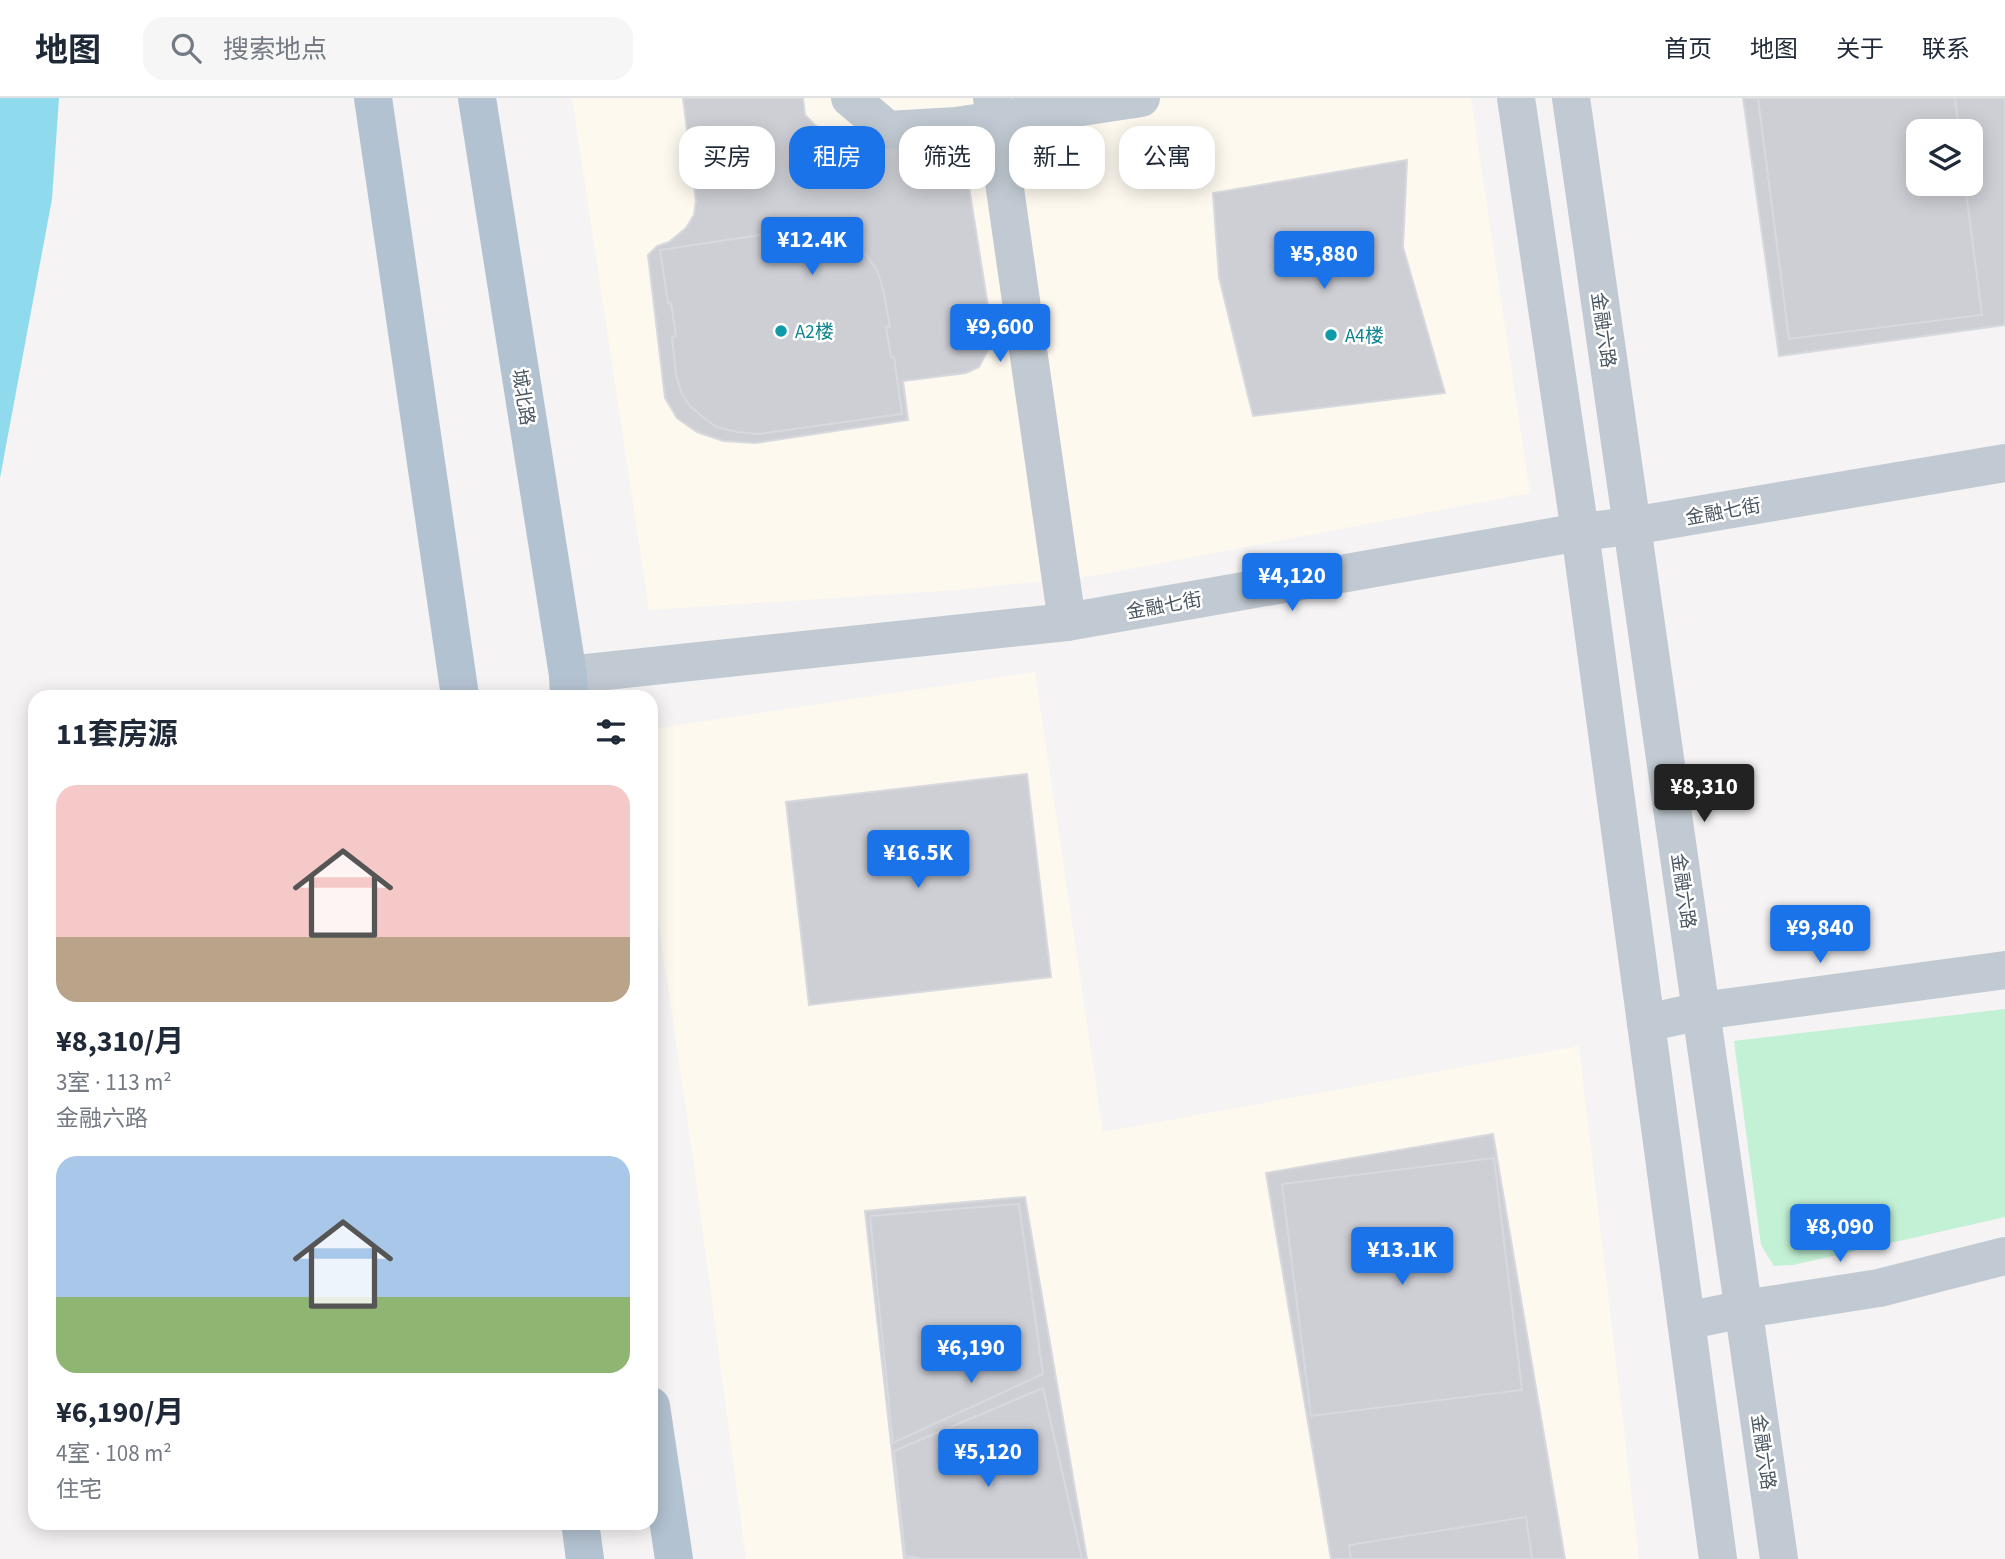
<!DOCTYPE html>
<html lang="zh">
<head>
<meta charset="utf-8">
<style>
	:root { --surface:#fff; --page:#f6f6f7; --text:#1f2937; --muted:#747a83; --line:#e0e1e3; --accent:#1a73e8 }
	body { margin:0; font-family:"Source Sans 3","Noto Sans SC",sans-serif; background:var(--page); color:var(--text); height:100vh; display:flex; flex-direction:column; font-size:26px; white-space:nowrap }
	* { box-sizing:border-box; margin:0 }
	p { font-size:23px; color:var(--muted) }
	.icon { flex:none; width:38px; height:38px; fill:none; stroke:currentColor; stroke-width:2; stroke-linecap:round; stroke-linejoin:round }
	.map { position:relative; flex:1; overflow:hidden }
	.panel { position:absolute; left:28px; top:592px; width:630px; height:840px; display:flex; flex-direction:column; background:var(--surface); border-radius:21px; box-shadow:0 4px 18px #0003 }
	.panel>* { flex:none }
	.hud { position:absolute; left:679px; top:28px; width:665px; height:63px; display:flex; gap:14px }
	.tools { position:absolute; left:1906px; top:21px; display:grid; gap:14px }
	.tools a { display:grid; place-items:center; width:77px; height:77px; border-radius:14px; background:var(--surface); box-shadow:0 4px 18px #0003; font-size:35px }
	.price { position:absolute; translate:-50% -60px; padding:0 16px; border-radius:7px; background:var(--accent); color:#fff; font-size:23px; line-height:46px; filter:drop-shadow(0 2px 4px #0008) }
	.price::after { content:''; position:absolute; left:50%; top:42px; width:21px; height:16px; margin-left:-10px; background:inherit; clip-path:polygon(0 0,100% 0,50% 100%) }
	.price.current { background:#222; color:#fff }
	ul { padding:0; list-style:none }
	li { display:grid; align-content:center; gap:14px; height:371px; padding:0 28px }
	li span { display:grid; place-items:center; height:217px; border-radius:21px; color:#555 }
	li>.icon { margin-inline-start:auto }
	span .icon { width:126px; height:126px; fill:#fffc; stroke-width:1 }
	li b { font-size:30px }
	h2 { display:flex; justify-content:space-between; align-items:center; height:84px; padding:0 28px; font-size:30px }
	.chip { padding:0 24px; border-radius:21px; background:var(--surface); box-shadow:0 4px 18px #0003; font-size:24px; line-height:63px }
	.chip.current { background:var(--accent); color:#fff }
	header { display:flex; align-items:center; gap:42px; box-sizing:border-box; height:98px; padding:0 35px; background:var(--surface); border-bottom:2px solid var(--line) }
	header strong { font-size:33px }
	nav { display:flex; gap:38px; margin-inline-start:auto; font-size:24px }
	.search { width:490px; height:63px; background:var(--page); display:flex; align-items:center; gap:18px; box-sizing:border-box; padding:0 24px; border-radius:21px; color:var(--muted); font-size:26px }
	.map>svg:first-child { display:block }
	.commercial { fill:#fdf9ef }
	.green { fill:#c3f1d5 }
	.water { fill:#90daee }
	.building { fill:#cdcfd5; stroke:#d7d9de; stroke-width:2; fill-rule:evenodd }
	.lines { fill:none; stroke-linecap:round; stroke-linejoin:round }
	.minor { stroke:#c1cad2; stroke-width:38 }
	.major { stroke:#b3c2d1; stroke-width:38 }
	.culture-dot { fill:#0f9aa8; stroke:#fff; stroke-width:2.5 }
	.labels { text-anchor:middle; stroke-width:5; stroke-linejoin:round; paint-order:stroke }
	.street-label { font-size:19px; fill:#4a5661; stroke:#fff }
	.culture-label { font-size:19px; fill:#0d838f; stroke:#fff; text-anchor:start }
</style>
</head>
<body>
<header>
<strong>地图</strong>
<div class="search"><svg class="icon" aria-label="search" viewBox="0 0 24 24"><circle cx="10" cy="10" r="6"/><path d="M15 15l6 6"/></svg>搜索地点</div>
<nav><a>首页</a><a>地图</a><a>关于</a><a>联系</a></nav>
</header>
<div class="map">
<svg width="2005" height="1461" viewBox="0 0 2005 1461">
	<rect width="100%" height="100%" fill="#f5f3f3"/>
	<!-- commercial -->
	<g class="commercial">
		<path d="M572 0H1471L1530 395 1093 478 958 492 649 512Z"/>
		<path d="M1035 574 1103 1034 1579 948 1639 1461H746L692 1053 651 774V631Z"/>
	</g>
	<!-- green -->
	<path class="green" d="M2005 911V1119L1793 1167 1774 1168 1761 1147 1734 943Z"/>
	<!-- water -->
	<path class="water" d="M0 0H59L52 101 0 380Z"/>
	<!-- building -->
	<g class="building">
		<path d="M683 0H803L805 17 820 32 836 40 856 44 929 47 948 55 961 72 969 89 991 227 989 250 979 269 966 275 903 283 908 322 755 345 723 343 697 334 677 320 665 300 648 157 657 148 669 144 686 130 694 117 696 103Z"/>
		<path d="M1743 0H2005V227L1779 258ZM1918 33H1970V86H1918Z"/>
		<path d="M1758 0H1955L1959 33H1918V86H1965L1982 217 1789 241Z"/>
		<path d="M1407 62 1403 149 1445 295 1253 318 1219 179 1213 95Z"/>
		<path d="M813 129 839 136 855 147 867 158 877 172 883 191 890 229H886L891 259H894L902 316 758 336 737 334 717 329 704 320 690 308 682 296 676 277 672 239 676 238 671 205H668L660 152Z"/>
		<path d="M1027 676 1051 879 809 907 786 704Z"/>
		<path d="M1493 1036 1565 1461H1331L1266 1075Z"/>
		<path d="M1494 1060 1522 1292 1311 1318 1282 1086Z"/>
		<path d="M1025 1099 1087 1461H904L865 1113Z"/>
		<path d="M1019 1106 1043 1276 893 1345 870 1118Z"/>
		<path d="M1043 1290 1082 1461H924L905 1458 894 1353Z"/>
		<path d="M1526 1419 1532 1461H1351L1349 1447Z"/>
	</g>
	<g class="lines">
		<!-- minor -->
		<g class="minor">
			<path d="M850 0 888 32 956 28 1141 0"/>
			<path d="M992 0 1067 524"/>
			<path d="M1516 0 1580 434 1718 1461"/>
			<path d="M1571 0 1779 1461"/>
			<path d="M568 577 1067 524 1580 434 1632 428 2005 365"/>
			<path d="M1646 925 1701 913 2005 872"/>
			<path d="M1686 1223 1744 1211 1879 1190 2005 1158"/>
		</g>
		<!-- major -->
		<g class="major">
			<path d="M373 0 460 598"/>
			<path d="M477 0 568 577 569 598"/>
			<path d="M651 1308 674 1461"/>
			<path d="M580 1424 585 1461"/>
		</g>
	</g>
	<!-- markers -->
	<g class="culture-dot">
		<circle cx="781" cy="233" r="7"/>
		<circle cx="1331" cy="237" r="7"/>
	</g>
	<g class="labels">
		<!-- street labels -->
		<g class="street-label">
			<text transform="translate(1604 232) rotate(82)" y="7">金融六路</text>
			<text transform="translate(524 299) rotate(81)" y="7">城北路</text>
			<text transform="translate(1723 413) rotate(-10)" y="7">金融七街</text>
			<text transform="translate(1164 507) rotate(-10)" y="7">金融七街</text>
			<text transform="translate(1684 793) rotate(82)" y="7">金融六路</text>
			<text transform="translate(1764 1354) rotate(82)" y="7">金融六路</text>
		</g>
		<!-- culture labels -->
		<g class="culture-label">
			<text x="795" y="240">A2楼</text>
			<text x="1345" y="244">A4楼</text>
		</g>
	</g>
</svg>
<div class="tools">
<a><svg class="icon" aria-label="layers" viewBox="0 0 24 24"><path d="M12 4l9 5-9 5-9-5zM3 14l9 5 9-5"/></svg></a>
</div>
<b class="price" style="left:812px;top:179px">¥12.4K</b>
<b class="price" style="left:1324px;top:193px">¥5,880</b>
<b class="price" style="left:1000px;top:266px">¥9,600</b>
<b class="price" style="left:1292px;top:515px">¥4,120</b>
<b class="price current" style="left:1704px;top:726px">¥8,310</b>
<b class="price" style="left:918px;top:792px">¥16.5K</b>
<b class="price" style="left:1820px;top:867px">¥9,840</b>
<b class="price" style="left:1840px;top:1166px">¥8,090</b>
<b class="price" style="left:1402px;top:1189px">¥13.1K</b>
<b class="price" style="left:971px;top:1287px">¥6,190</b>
<b class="price" style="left:988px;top:1391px">¥5,120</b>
<div class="hud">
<a class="chip">买房</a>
<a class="chip current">租房</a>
<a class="chip">筛选</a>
<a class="chip">新上</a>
<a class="chip">公寓</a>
</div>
<section class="panel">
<h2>11套房源<svg class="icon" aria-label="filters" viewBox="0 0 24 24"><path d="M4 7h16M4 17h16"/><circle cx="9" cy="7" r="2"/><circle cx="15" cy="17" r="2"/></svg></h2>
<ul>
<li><span style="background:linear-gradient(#f6c9c9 70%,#b9a48a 0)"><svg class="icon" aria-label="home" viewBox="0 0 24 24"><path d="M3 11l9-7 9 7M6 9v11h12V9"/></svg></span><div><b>¥8,310/月</b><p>3室 · 113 m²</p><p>金融六路</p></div></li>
<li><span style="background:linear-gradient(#a9c7e8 65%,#8fb573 0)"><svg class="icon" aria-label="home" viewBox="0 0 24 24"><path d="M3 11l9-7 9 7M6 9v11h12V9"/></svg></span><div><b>¥6,190/月</b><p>4室 · 108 m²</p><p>住宅</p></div></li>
</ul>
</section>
</div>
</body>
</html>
